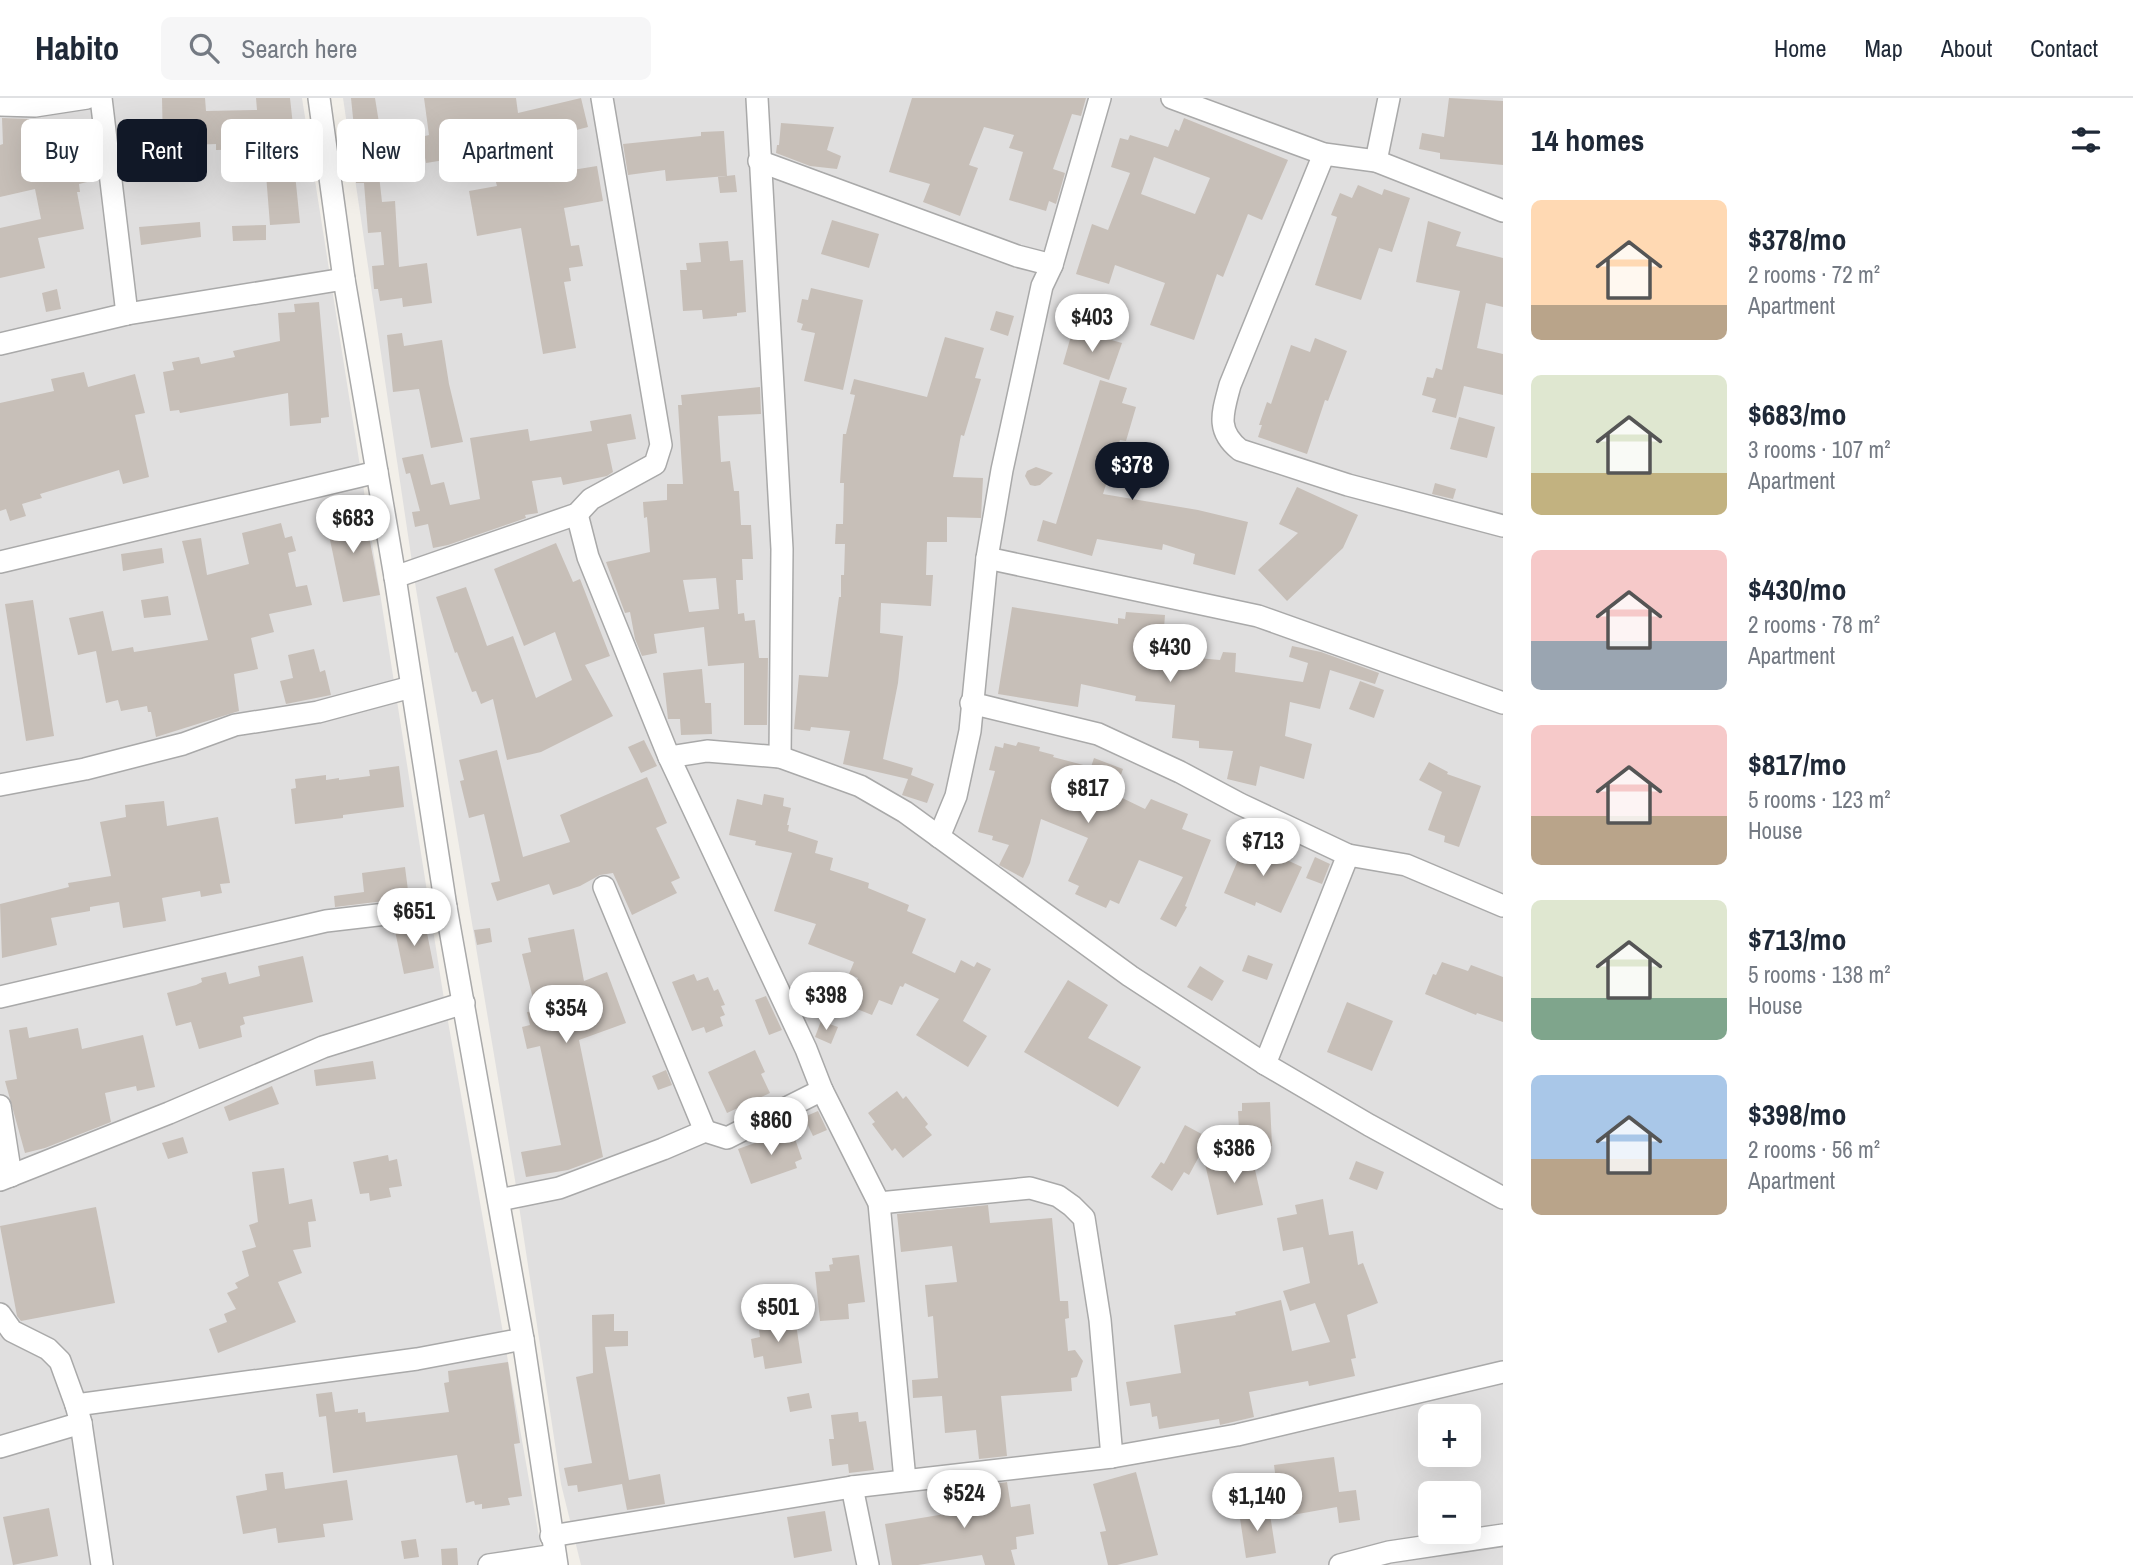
<!DOCTYPE html>
<html lang="en">
<head>
<meta charset="utf-8">
<style>
	:root { --surface:#fff; --page:#f6f6f7; --text:#1f2937; --muted:#747a83; --line:#e0e1e3; --accent:#111827 }
	body { margin:0; font-family:"Archivo Narrow",sans-serif; background:var(--page); color:var(--text); height:100vh; display:flex; flex-direction:column; font-size:26px; white-space:nowrap }
	* { box-sizing:border-box; margin:0 }
	p { font-size:23px; color:var(--muted) }
	.icon { flex:none; width:38px; height:38px; fill:none; stroke:currentColor; stroke-width:2; stroke-linecap:round; stroke-linejoin:round }
	.map { position:relative; flex:1; overflow:hidden }
	.side { display:flex; flex-direction:column; background:var(--surface); width:630px }
	.side>* { flex:none }
	.guide { position:absolute; left:21px; top:21px; width:665px; height:63px; display:flex; gap:14px }
	.fabs { position:absolute; left:1418px; top:1306px; display:grid; gap:14px }
	.fabs a { display:grid; place-items:center; width:63px; height:63px; border-radius:10px; background:var(--surface); box-shadow:0 7px 28px #0002; font-size:35px }
	.price { position:absolute; translate:-50% -60px; padding:0 16px; border-radius:24px; background:#fff; color:#222; font-size:23px; line-height:46px; filter:drop-shadow(0 2px 4px #0008) }
	.price::after { content:''; position:absolute; left:50%; top:42px; width:21px; height:16px; margin-left:-10px; background:inherit; clip-path:polygon(0 0,100% 0,50% 100%) }
	.price.on { background:var(--accent); color:#fff }
	ul { padding:0; list-style:none }
	li { display:flex; align-items:center; gap:21px; height:175px; padding:0 28px }
	li span { display:grid; place-items:center; flex:none; width:196px; height:140px; border-radius:10px; color:#555 }
	li>.icon { margin-inline-start:auto }
	span .icon { width:84px; height:84px; fill:#fffc; stroke-width:1 }
	li b { font-size:30px }
	h2 { display:flex; justify-content:space-between; align-items:center; height:84px; padding:0 28px; font-size:30px }
	.tag { padding:0 24px; border-radius:10px; background:var(--surface); box-shadow:0 7px 28px #0002; font-size:24px; line-height:63px }
	.tag.on { background:var(--accent); color:#fff }
	header { display:flex; align-items:center; gap:42px; box-sizing:border-box; height:98px; padding:0 35px; background:var(--surface); border-bottom:2px solid var(--line) }
	header strong { font-size:33px }
	nav { display:flex; gap:38px; margin-inline-start:auto; font-size:24px }
	.search { width:490px; height:63px; background:var(--page); display:flex; align-items:center; gap:18px; box-sizing:border-box; padding:0 24px; border-radius:10px; color:var(--muted); font-size:26px }
	main { display:flex; flex:1; min-height:0 }
	.map>svg:first-child { display:block }
	.residential { fill:#e0dfdf; fill-rule:evenodd }
	.building { fill:#c7bfb8; fill-rule:evenodd }
	.lines { fill:none; stroke-linecap:round; stroke-linejoin:round }
	.minor-casing { stroke:#a9a9a9; stroke-width:24 }
	.minor { stroke:#fff; stroke-width:21 }
</style>
</head>
<body>
<header>
<strong>Habito</strong>
<div class="search"><svg class="icon" aria-label="search" viewBox="0 0 24 24"><circle cx="10" cy="10" r="6"/><path d="M15 15l6 6"/></svg>Search here</div>
<nav><a>Home</a><a>Map</a><a>About</a><a>Contact</a></nav>
</header>
<main>
<div class="map">
<svg width="1503" height="1467" viewBox="0 0 1503 1467">
	<rect width="100%" height="100%" fill="#f2efe9"/>
	<!-- residential -->
	<g class="residential">
		<path d="M0 0H302L443 895 544 1467H0Z"/>
		<path d="M343 0H1503V1467H581L561 1386 516 1088 416 491ZM1430 1318H1468V1356H1430ZM1430 1395H1468V1433H1430Z"/>
	</g>
	<!-- building -->
	<g class="building">
		<path d="M162 0H205L206 13 257 12 256 0H290L295 46 307 45 308 65 294 66 300 125 270 127 264 51 216 52V46L163 48Z"/>
		<path d="M351 0H375L380 31 374 32 382 104 395 103 399 169 427 165 432 205 403 209 402 200 380 203 378 191H374L372 168 384 167 381 134 368 135 364 85H356L353 49H356Z"/>
		<path d="M424 0H516L518 15 581 0 588 29 546 40 554 75 597 68 603 103 564 110 571 148 579 147 583 168 569 170 571 183 564 184 576 250 543 256 521 130 477 138 469 93 497 88 488 55 426 65 421 39 429 37Z"/>
		<path d="M912 0H1086L1081 18 1072 16 1053 71 1065 75 1056 106 1049 103 1046 113 1009 102 1023 54 1009 50 1014 37 984 29 969 67 978 70 960 118 923 104 930 86 889 74Z"/>
		<path d="M1449 0 1503 3V67L1440 61V55L1419 51 1422 35 1444 39Z"/>
		<path d="M2 20 29 21V31L65 23 69 44 85 40 90 64 82 65 87 84 79 86 80 94H77L84 131 38 140 45 170 0 180V130L41 121 35 91 0 99V47L3 46Z"/>
		<path d="M1184 20 1288 62 1262 122 1248 116 1223 179 1217 176 1194 242 1150 227 1165 185 1115 167 1109 186 1076 176 1092 126 1108 132 1130 75 1111 69 1120 40 1128 42 1130 37 1168 49 1175 31 1179 33ZM1154 59 1210 80 1195 116 1141 96Z"/>
		<path d="M781 25 834 29 827 52 841 58 837 71 810 68 776 55 777 47H779Z"/>
		<path d="M724 33 727 78 666 83 665 72 628 77 623 46 701 38V34Z"/>
		<path d="M735 77 737 94 720 95 718 79Z"/>
		<path d="M1358 87 1382 97 1384 91 1410 100 1392 154 1379 150 1361 202 1315 187 1337 119 1331 117 1340 95 1352 100Z"/>
		<path d="M832 122 879 136 869 170 821 156Z"/>
		<path d="M1428 123 1461 134 1456 148 1503 160V209L1486 205 1477 250 1503 256V297L1464 288 1456 320 1432 314 1436 301 1422 297 1427 279 1433 280 1436 270 1442 272 1460 193 1416 184Z"/>
		<path d="M200 124 201 139 141 147 139 129Z"/>
		<path d="M266 127V142L233 143 232 128Z"/>
		<path d="M728 143 730 163 743 162 746 214 737 215V218L703 221 702 212 683 213 680 172H687L686 165 701 164 699 145Z"/>
		<path d="M811 190 863 202 843 292 804 283 815 235 801 232 803 226 797 224 802 201 808 202Z"/>
		<path d="M57 191 61 211 46 214 42 195Z"/>
		<path d="M319 204 329 319 321 320V325L290 328 288 295 180 315 179 312 170 313 163 274 174 272 172 264 199 259 201 266 235 259 233 253 280 243 278 215 295 214 294 206Z"/>
		<path d="M996 213 1014 218 1008 238 990 232Z"/>
		<path d="M1073 231 1122 245 1109 282 1063 266Z"/>
		<path d="M402 235 404 248 442 242 449 286 463 344 431 350 419 291 393 294 387 237Z"/>
		<path d="M945 239 984 250 975 280 981 281 964 338 961 337 953 379 983 380 981 420 947 419V444H927L926 477H933L931 508 881 505 880 535 903 538 898 585 883 661 913 670 911 677 934 686 927 705 902 697 908 681 843 666 850 633 811 629 810 633 794 631 799 577 828 579 839 499H841V477H844L845 446H835L836 426H843L844 385H840L843 336H846L855 297 850 296 854 281 927 299Z"/>
		<path d="M1315 240 1347 253 1328 303 1325 302 1307 356 1258 339 1262 327H1259L1267 304 1271 306 1291 247 1310 254Z"/>
		<path d="M84 274 88 289 135 276 145 315 135 317 149 379 123 386 119 372 40 396 42 400 22 406 26 418 10 423 6 411 0 413V305L54 293 51 281Z"/>
		<path d="M1100 282 1127 290 1122 305 1136 309 1126 343 1120 342 1103 396 1198 412 1248 424 1235 477 1193 466 1195 456 1163 446 1162 452 1097 441 1092 458 1037 443 1043 422 1056 426Z"/>
		<path d="M760 289 761 316 718 318 721 364 730 363 734 393H739L741 427H751L753 461H742L743 482H736L738 516 744 515 745 523 755 522 759 560H768L767 627H744V565L708 568 704 529 654 536 657 555 642 558 635 541 630 514 625 515 606 464 650 454 647 419 644 420 643 404 667 402V386H683L678 307H682L681 297ZM716 480 719 511 689 514 683 482Z"/>
		<path d="M631 316 636 341 607 346 613 374 607 378 563 387 561 379 532 383 538 415 525 417 526 420 448 447 433 450 428 426 415 429 412 414 420 413 410 375 406 376 402 360 423 356 431 387 444 384 450 407 480 401 470 340 528 331 530 343 592 333 590 323Z"/>
		<path d="M1459 319 1495 329 1487 360 1450 351Z"/>
		<path d="M1036 369 1053 375 1040 387 1035 388 1030 387 1025 378 1027 373Z"/>
		<path d="M1435 385 1456 391 1453 401 1432 396Z"/>
		<path d="M1297 389 1358 417 1343 450 1287 503 1258 472 1298 435 1279 426Z"/>
		<path d="M364 411 380 497 343 504 325 418Z"/>
		<path d="M281 425 285 440 292 438 296 453 288 455 296 489 307 487 312 507 269 516 274 534 251 540 258 571 234 576 239 613 156 639 151 614H148L147 608 121 613 118 602 106 605 96 553 78 557 69 520 103 513 112 553 133 549 134 554 208 542 182 443 201 440 207 477 249 466 242 435Z"/>
		<path d="M556 445 573 484 580 481 610 558 585 567 613 618 541 654 507 662 493 601 481 606 476 593 472 594 457 554 455 555 436 499 466 489 487 548 513 538 536 600 572 582 555 534 524 548 494 471Z"/>
		<path d="M162 450 164 465 123 473 121 456Z"/>
		<path d="M168 498 171 517 144 520 141 502Z"/>
		<path d="M33 502 54 638 26 643 5 506Z"/>
		<path d="M1012 509 1118 526V520L1125 521 1126 514 1165 517 1164 530H1175L1173 549 1193 552 1198 560 1220 562 1223 554 1236 555 1235 574 1303 584 1308 565 1289 559 1292 548 1321 554 1379 575 1375 586 1330 572 1320 611 1290 604 1285 638 1312 646 1304 681 1260 668 1256 688 1227 681 1233 653 1199 650V643L1172 640 1175 607 1135 603 1136 598 1081 586 1078 609 998 596Z"/>
		<path d="M314 551 320 574 325 572 331 597 286 606 280 583 293 580 288 557Z"/>
		<path d="M702 571 705 605H711L712 636 681 637 680 621H668L663 575Z"/>
		<path d="M1360 583 1384 592 1374 620 1349 611Z"/>
		<path d="M644 642 657 668 641 675 628 649Z"/>
		<path d="M1018 644 1040 649 1039 653 1054 657 1053 659 1091 669 1094 660 1123 671 1114 696 1145 711 1151 701 1188 716 1182 731 1211 742 1185 808 1187 809 1176 829 1160 821 1183 779 1139 762 1119 806 1110 802 1106 810 1075 796 1079 788 1068 783 1088 740 1041 721 1030 765 1023 780 999 767 1009 747 992 742 993 738 978 734 995 673 989 672 995 648 1003 650 1004 645 1016 648Z"/>
		<path d="M497 652 523 759 570 744 560 717 647 679 667 725 656 730 680 780 671 784 677 795 632 817 613 775 600 777 580 788 553 797 549 786 497 803 491 785 500 783 484 716 469 720 460 683 464 682 459 662Z"/>
		<path d="M1429 664 1448 674 1447 676 1481 688 1459 749 1444 744 1445 738 1428 732 1442 694 1419 682Z"/>
		<path d="M399 668 404 709 343 717V720L295 726 291 691 296 690 295 681 326 677V682L339 680V682L370 678 369 672Z"/>
		<path d="M764 696 784 700 783 708 791 710 787 727H789L788 733 818 743 815 755 833 760 830 772 869 785 868 790 909 807 907 813 926 821 912 855 955 875 961 862 974 869 977 864 991 871 963 923 987 938 968 969 916 937 939 901 905 885 903 889 900 888 892 907 879 902 872 917 847 907 858 880 849 876 854 864 808 846 816 826 774 813 792 755 755 747 756 743 729 737 737 701 762 707Z"/>
		<path d="M164 703 167 728 218 719 230 785 220 786 222 795 201 799 200 793 162 800 166 823 123 830 119 804 90 809V813L51 820 57 847 2 860 0 806 69 789 68 785 111 778 100 724 126 719 125 707Z"/>
		<path d="M1246 743 1302 769 1281 815 1256 804 1255 808 1224 795Z"/>
		<path d="M1315 759 1330 766 1322 786 1306 780Z"/>
		<path d="M405 769 409 800 335 809 334 798 364 794 362 775Z"/>
		<path d="M425 825 434 870 404 876 394 828Z"/>
		<path d="M490 830 492 844 477 847 474 832Z"/>
		<path d="M574 831 584 883 607 874 626 925 579 942 603 1059 568 1072 526 1079 521 1054 561 1047 540 948 527 951 522 929 530 927 527 914 536 913 522 856 531 854 528 840Z"/>
		<path d="M1248 857 1273 866 1267 882 1242 873Z"/>
		<path d="M303 858 313 904 243 919 245 926 240 928 242 939 199 951 191 924 176 928 167 895 196 887 202 884 201 880 226 874 229 886 260 878 258 868Z"/>
		<path d="M1442 864 1468 873 1471 867 1503 879V924L1477 915 1476 917 1425 896 1433 876 1436 877Z"/>
		<path d="M1200 868 1224 883 1212 903 1187 889Z"/>
		<path d="M694 876 697 883 708 879 714 893 718 891 725 907 721 908 725 917 720 919 723 928 706 935 704 929 692 933 672 884Z"/>
		<path d="M1068 882 1108 907 1088 940 1141 969 1118 1009 1024 954Z"/>
		<path d="M766 898 782 932 769 937 755 902Z"/>
		<path d="M1347 904 1393 923 1372 973 1327 954Z"/>
		<path d="M821 923 838 929 831 946 815 939Z"/>
		<path d="M27 929 29 940 78 930 82 951 143 937 155 989 137 993 136 988 105 995 111 1024 45 1050 25 1055 5 983 17 981 9 932Z"/>
		<path d="M755 952 765 974 761 976 770 995 727 1015 708 974Z"/>
		<path d="M373 963 376 981 316 988 314 972Z"/>
		<path d="M666 972 672 987 658 992 652 978Z"/>
		<path d="M272 988 279 1006 229 1023 224 1009Z"/>
		<path d="M897 993 903 1001 906 998 928 1026 925 1029 932 1037 903 1060 895 1050 892 1053 872 1026 875 1024 868 1015Z"/>
		<path d="M1270 1004 1272 1048 1240 1050 1238 1013H1242V1005Z"/>
		<path d="M818 1013 827 1032 813 1038 804 1019Z"/>
		<path d="M1185 1027 1209 1040 1189 1077 1184 1074 1172 1093 1151 1079 1161 1064 1164 1066Z"/>
		<path d="M792 1032 802 1061 795 1064 797 1070 751 1086 738 1051Z"/>
		<path d="M183 1039 188 1055 168 1061 162 1045Z"/>
		<path d="M388 1057 389 1063 397 1061 402 1088 389 1090 391 1099 370 1103 369 1095 360 1096 353 1064Z"/>
		<path d="M1242 1058 1253 1063 1263 1107 1217 1117 1205 1066Z"/>
		<path d="M1356 1063 1384 1074 1377 1092 1349 1081Z"/>
		<path d="M284 1070 289 1106 312 1101 316 1123 308 1124 311 1149 293 1152 302 1175 278 1184 296 1224 218 1255 209 1231 227 1224 224 1216 236 1211 227 1195 238 1190 235 1185 249 1178 242 1153 256 1149 249 1127 258 1124 252 1074Z"/>
		<path d="M1323 1101 1329 1137 1353 1133 1358 1167 1363 1165 1378 1205 1347 1217 1356 1260 1351 1261 1355 1278 1309 1288 1308 1283 1249 1294 1254 1319 1220 1327 1219 1321 1159 1331 1157 1318 1152 1319 1150 1305 1130 1308 1126 1284 1181 1275 1174 1227 1236 1217 1235 1214 1281 1202 1292 1253 1330 1244 1315 1205 1290 1213 1283 1193 1310 1185 1303 1149 1283 1153 1277 1120 1297 1116 1295 1107Z"/>
		<path d="M988 1107 990 1125 1052 1120 1060 1203H1068L1069 1220 1065 1221 1068 1253 1075 1252 1083 1263 1077 1279 1071 1280 1072 1293 1001 1298 1007 1358 979 1361 976 1332 945 1335 942 1298 913 1300 912 1282 938 1280 933 1218 928 1219 925 1187 957 1184 952 1148 901 1154 897 1116Z"/>
		<path d="M96 1109 115 1205 21 1223 17 1218 0 1128Z"/>
		<path d="M859 1157 865 1204 848 1206 849 1221 820 1223 815 1174 830 1173 829 1167 833 1166 832 1160Z"/>
		<path d="M614 1216V1233H628V1248L605 1249 629 1382 660 1376 665 1406 627 1412 622 1386 578 1394 577 1387 568 1388 564 1370 592 1365 576 1279 593 1275 592 1217Z"/>
		<path d="M795 1220 802 1265 765 1271 763 1258 754 1260 751 1241 760 1239 758 1225Z"/>
		<path d="M508 1264 520 1345 514 1346 522 1398 508 1400 510 1407 482 1411V1406L475 1407 474 1403 466 1405 457 1357 333 1375 326 1318 319 1319 316 1296 332 1294 335 1314 358 1311V1315L365 1314 366 1324 449 1314 444 1285 449 1284 448 1273Z"/>
		<path d="M809 1295 812 1310 790 1314 787 1299Z"/>
		<path d="M858 1314 859 1324 866 1323 874 1372 849 1375 848 1366 832 1368 829 1341H834L831 1317Z"/>
		<path d="M1334 1359 1339 1394 1356 1392 1360 1422 1339 1425 1337 1409 1281 1419 1274 1367Z"/>
		<path d="M283 1374 285 1391 347 1382 353 1422 323 1426 325 1439 278 1445 276 1430 243 1436 236 1398 267 1392 265 1376Z"/>
		<path d="M1136 1374 1158 1457 1117 1467H1108L1100 1434 1106 1433 1093 1386Z"/>
		<path d="M1007 1384 1011 1409 1030 1406 1034 1436 1016 1439 1017 1451 1011 1452 1015 1467H985L982 1457 918 1467H892L885 1426 957 1414 954 1393Z"/>
		<path d="M49 1410 58 1458 13 1467 3 1419Z"/>
		<path d="M1269 1410 1276 1455 1246 1460 1239 1414Z"/>
		<path d="M825 1413 832 1453 794 1460 787 1419Z"/>
		<path d="M416 1441 419 1459 404 1461 401 1443Z"/>
		<path d="M457 1450 458 1467H442L441 1451Z"/>
	</g>
	<g class="lines">
		<!-- minor casing -->
		<g class="minor-casing">
			<g id="minor">
				<path d="M101 0 127 216"/>
				<path d="M319 0 344 181 395 479 446 809 523 1241 557 1467"/>
				<path d="M757 0 782 451 780 659"/>
				<path d="M1172 0 1324 56 1376 63 1503 113"/>
				<path d="M0 7 35 8 87 0"/>
				<path d="M1324 56 1230 287C1223 314 1215 332 1240 352L1348 387 1503 428"/>
				<path d="M759 63 1017 158 1052 167"/>
				<path d="M1376 63 1389 0"/>
				<path d="M0 246 127 216 344 181"/>
				<path d="M577 416 588 459 669 659 806 951 822 992 879 1105 905 1382"/>
				<path d="M987 460 1258 518 1503 605"/>
				<path d="M0 464 377 374"/>
				<path d="M395 479 577 416 591 401 655 366 661 347 602 0"/>
				<path d="M971 605 1098 636 1180 674 1240 706 1348 757 1406 767 1503 808"/>
				<path d="M669 659 707 653 780 659 860 688 905 714 1130 878 1265 966 1369 1027 1503 1100"/>
				<path d="M0 687 85 671 183 646 235 627 318 614 411 589"/>
				<path d="M939 739 956 698 970 633 987 460 1002 372 1042 188 1052 167 1100 0"/>
				<path d="M604 789 705 1033"/>
				<path d="M0 899 326 823 446 809"/>
				<path d="M1265 966 1348 757"/>
				<path d="M0 1008 11 1078"/>
				<path d="M0 1082 169 1015 323 949 464 905"/>
				<path d="M499 1102 559 1090 663 1051 705 1033 727 1040 822 992"/>
				<path d="M879 1105 1030 1090 1058 1098 1072 1108 1084 1120 1100 1222 1112 1359"/>
				<path d="M0 1216 12 1233 48 1251 60 1263 76 1307 81 1325 102 1467"/>
				<path d="M76 1307 417 1261 523 1241"/>
				<path d="M0 1349 81 1325"/>
				<path d="M852 1389 868 1467"/>
				<path d="M551 1438 852 1389 1112 1359 1237 1337 1503 1274"/>
				<path d="M489 1467 555 1457"/>
				<path d="M1340 1467 1389 1454 1503 1437"/>
			</g>
		</g>
		<!-- minor -->
		<use href="#minor" class="minor"/>
	</g>
</svg>
<div class="fabs">
<a>+</a>
<a>−</a>
</div>
<b class="price" style="left:1092px;top:256px">$403</b>
<b class="price on" style="left:1132px;top:404px">$378</b>
<b class="price" style="left:353px;top:457px">$683</b>
<b class="price" style="left:1170px;top:586px">$430</b>
<b class="price" style="left:1088px;top:727px">$817</b>
<b class="price" style="left:1263px;top:780px">$713</b>
<b class="price" style="left:414px;top:850px">$651</b>
<b class="price" style="left:826px;top:934px">$398</b>
<b class="price" style="left:566px;top:947px">$354</b>
<b class="price" style="left:771px;top:1059px">$860</b>
<b class="price" style="left:1234px;top:1087px">$386</b>
<b class="price" style="left:778px;top:1246px">$501</b>
<b class="price" style="left:964px;top:1432px">$524</b>
<b class="price" style="left:1257px;top:1435px">$1,140</b>
<div class="guide">
<a class="tag">Buy</a>
<a class="tag on">Rent</a>
<a class="tag">Filters</a>
<a class="tag">New</a>
<a class="tag">Apartment</a>
</div>
</div>
<section class="side">
<h2>14 homes<svg class="icon" aria-label="filters" viewBox="0 0 24 24"><path d="M4 7h16M4 17h16"/><circle cx="9" cy="7" r="2"/><circle cx="15" cy="17" r="2"/></svg></h2>
<ul>
<li><span style="background:linear-gradient(#ffd9b3 75%,#b9a48a 0)"><svg class="icon" aria-label="home" viewBox="0 0 24 24"><path d="M3 11l9-7 9 7M6 9v11h12V9"/></svg></span><div><b>$378/mo</b><p>2 rooms · 72 m²</p><p>Apartment</p></div></li>
<li><span style="background:linear-gradient(#dfe7d0 70%,#c2b280 0)"><svg class="icon" aria-label="home" viewBox="0 0 24 24"><path d="M3 11l9-7 9 7M6 9v11h12V9"/></svg></span><div><b>$683/mo</b><p>3 rooms · 107 m²</p><p>Apartment</p></div></li>
<li><span style="background:linear-gradient(#f6c9c9 65%,#9aa5b1 0)"><svg class="icon" aria-label="home" viewBox="0 0 24 24"><path d="M3 11l9-7 9 7M6 9v11h12V9"/></svg></span><div><b>$430/mo</b><p>2 rooms · 78 m²</p><p>Apartment</p></div></li>
<li><span style="background:linear-gradient(#f6c9c9 65%,#b9a48a 0)"><svg class="icon" aria-label="home" viewBox="0 0 24 24"><path d="M3 11l9-7 9 7M6 9v11h12V9"/></svg></span><div><b>$817/mo</b><p>5 rooms · 123 m²</p><p>House</p></div></li>
<li><span style="background:linear-gradient(#dfe7d0 70%,#7fa58c 0)"><svg class="icon" aria-label="home" viewBox="0 0 24 24"><path d="M3 11l9-7 9 7M6 9v11h12V9"/></svg></span><div><b>$713/mo</b><p>5 rooms · 138 m²</p><p>House</p></div></li>
<li><span style="background:linear-gradient(#a9c7e8 60%,#b9a48a 0)"><svg class="icon" aria-label="home" viewBox="0 0 24 24"><path d="M3 11l9-7 9 7M6 9v11h12V9"/></svg></span><div><b>$398/mo</b><p>2 rooms · 56 m²</p><p>Apartment</p></div></li>
</ul>
</section>
</main>
</body>
</html>
